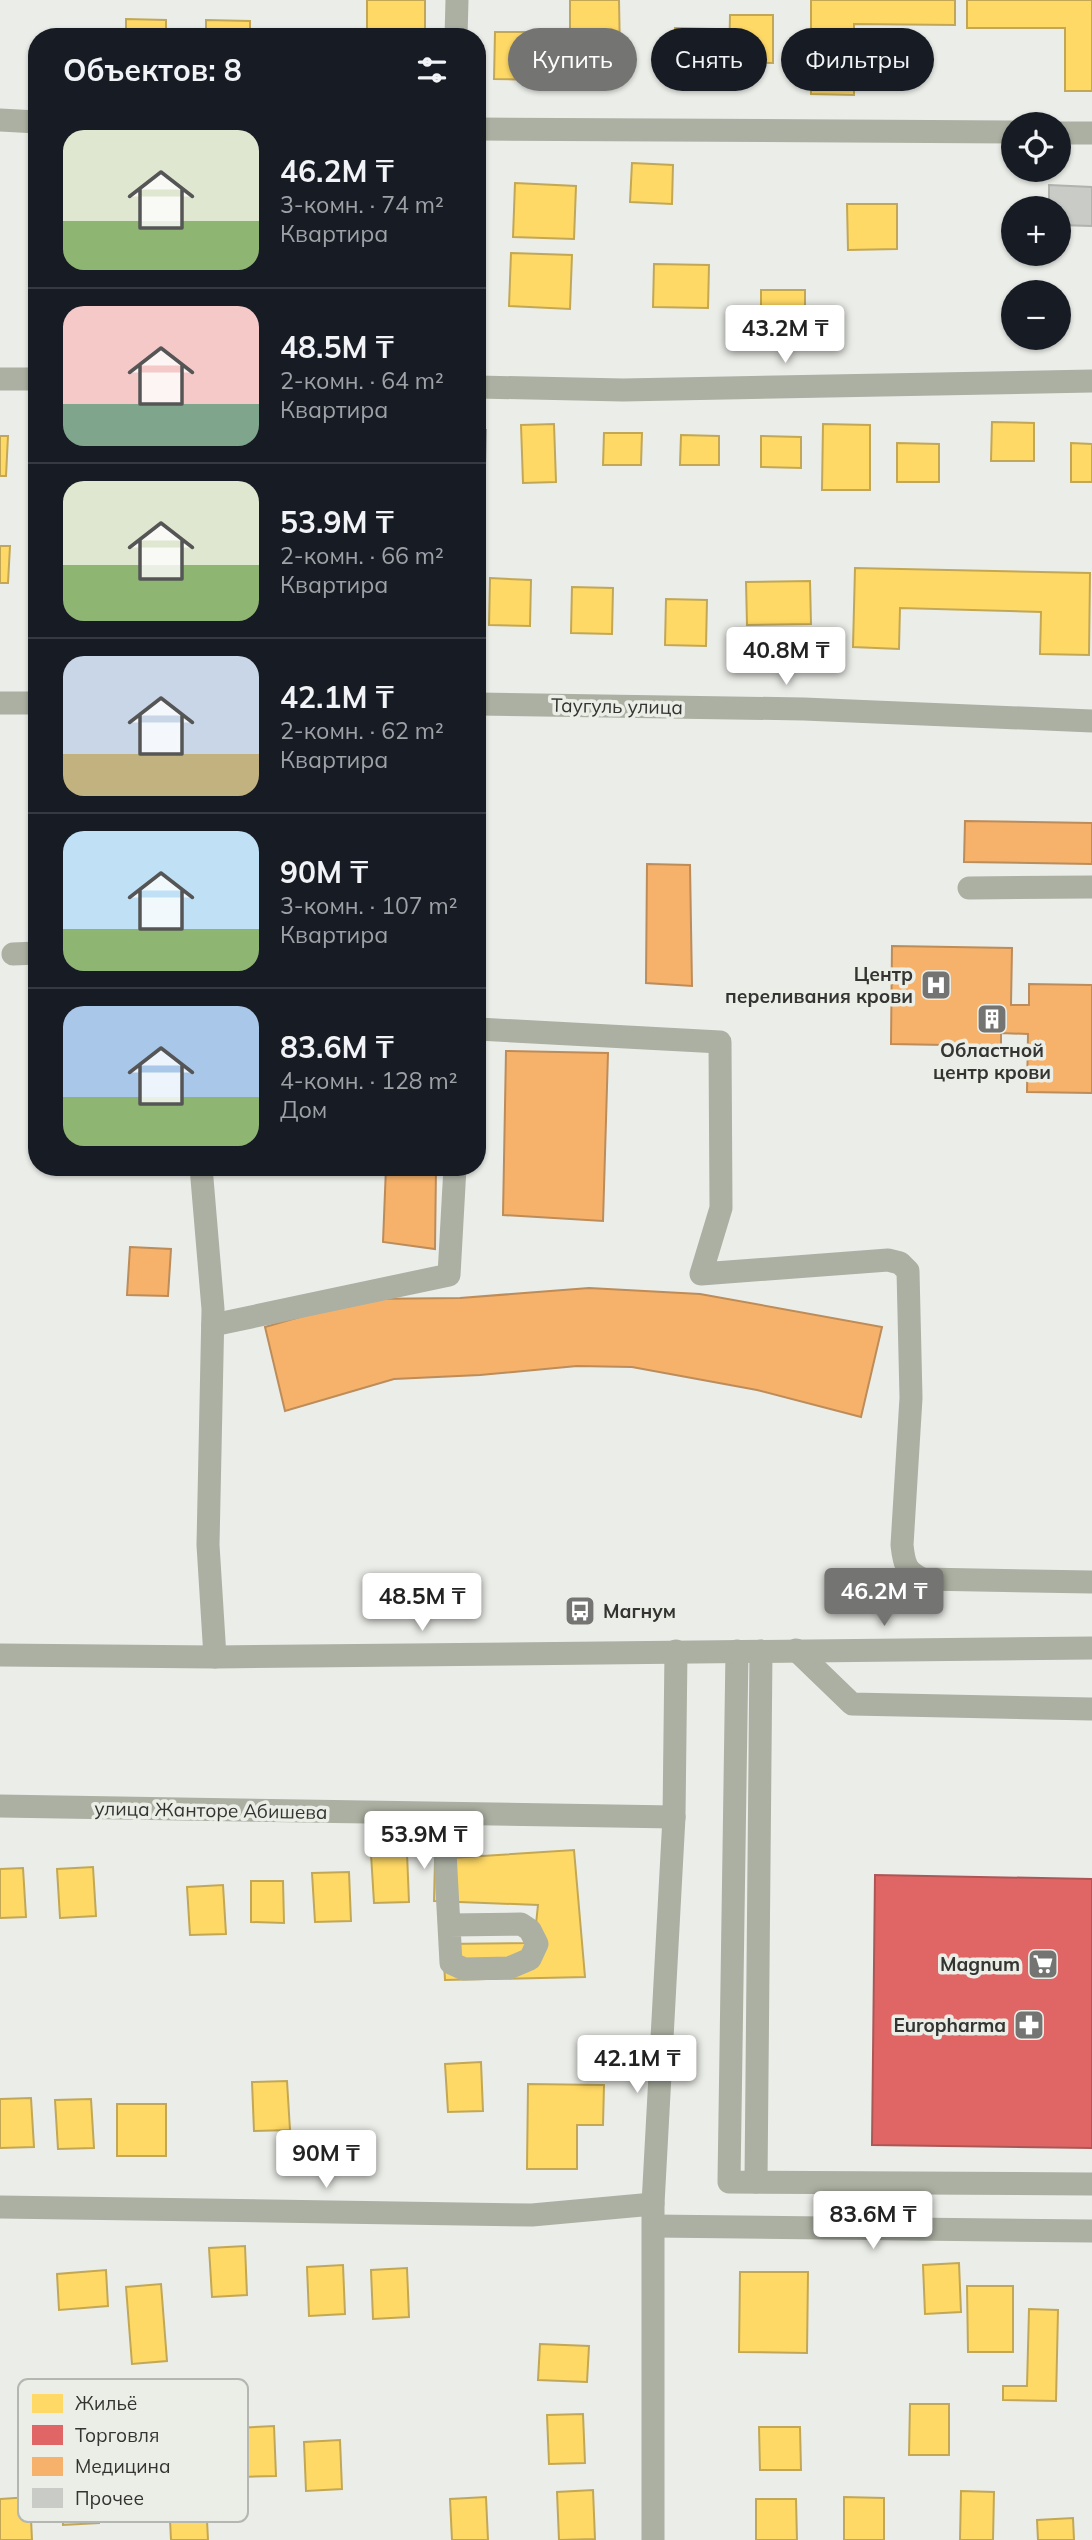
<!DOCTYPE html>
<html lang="ru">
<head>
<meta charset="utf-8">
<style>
	:root { --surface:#171b24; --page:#20242c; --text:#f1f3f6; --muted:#9ea1a6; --line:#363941; --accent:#747572 }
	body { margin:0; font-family:Mulish,sans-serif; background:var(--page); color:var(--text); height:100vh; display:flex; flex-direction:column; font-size:26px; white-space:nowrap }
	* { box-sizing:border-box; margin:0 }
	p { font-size:23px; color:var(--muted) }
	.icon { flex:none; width:38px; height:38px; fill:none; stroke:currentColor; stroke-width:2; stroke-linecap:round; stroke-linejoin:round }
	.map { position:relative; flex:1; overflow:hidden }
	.details { position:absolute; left:28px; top:28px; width:458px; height:1148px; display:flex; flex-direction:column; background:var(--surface); border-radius:28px; box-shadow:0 2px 5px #0004 }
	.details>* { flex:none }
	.banner { position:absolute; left:508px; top:28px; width:480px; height:63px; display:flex; gap:14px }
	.buttons { position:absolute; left:1001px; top:112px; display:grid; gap:14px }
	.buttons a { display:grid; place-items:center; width:70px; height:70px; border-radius:50%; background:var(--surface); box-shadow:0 2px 5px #0004; font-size:35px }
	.price { position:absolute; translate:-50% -60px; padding:0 16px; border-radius:7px; background:#fff; color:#222; font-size:23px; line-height:46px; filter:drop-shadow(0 2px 4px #0008) }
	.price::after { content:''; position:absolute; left:50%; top:42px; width:21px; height:16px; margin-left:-10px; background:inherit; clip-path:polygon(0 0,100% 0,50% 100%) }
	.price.on { background:var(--accent); color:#fff }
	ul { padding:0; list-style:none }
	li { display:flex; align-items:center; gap:21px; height:175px; padding:0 35px }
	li+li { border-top:2px solid var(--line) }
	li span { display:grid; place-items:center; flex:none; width:196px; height:140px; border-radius:21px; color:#555 }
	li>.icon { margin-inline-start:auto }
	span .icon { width:84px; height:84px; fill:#fffc; stroke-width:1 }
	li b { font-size:30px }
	h2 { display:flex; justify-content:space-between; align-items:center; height:84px; padding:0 35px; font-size:30px }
	.pill { padding:0 24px; border-radius:32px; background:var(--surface); box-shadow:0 2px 5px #0004; font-size:24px; line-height:63px }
	.pill.on { background:var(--accent); color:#fff }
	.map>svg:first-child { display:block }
	.homes { fill:#ffd966; stroke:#c2a856; stroke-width:2 }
	.shops { fill:#e06666; stroke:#ac5756; stroke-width:2 }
	.health { fill:#f6b26b; stroke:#bc8c5a; stroke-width:2 }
	.building { fill:#c9cbc7; stroke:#b0b2ae; stroke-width:2 }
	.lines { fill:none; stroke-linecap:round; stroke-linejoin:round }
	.minor { stroke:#abb0a2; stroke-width:23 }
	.labels { text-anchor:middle; stroke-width:7; stroke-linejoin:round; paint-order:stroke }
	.street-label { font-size:19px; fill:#343532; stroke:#ebeee7 }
	.poi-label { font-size:19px; font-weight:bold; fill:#343532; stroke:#ebeee7; text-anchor:end }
	.key { fill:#ebeee7; stroke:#b4b6b1; stroke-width:2 }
	.key-label { font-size:19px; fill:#343532 }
</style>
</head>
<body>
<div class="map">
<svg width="1092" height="2540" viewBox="0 0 1092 2540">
	<rect width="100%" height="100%" fill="#ebede8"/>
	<!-- homes -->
	<g class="homes">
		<rect x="367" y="0" width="58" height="31"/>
		<path d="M570 0H619L620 55H570Z"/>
		<path d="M811 0H955V25L854 24V95L811 94Z"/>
		<path d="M967 0H1092V91H1065V28H967Z"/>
		<path d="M730 15H773V63L729 62Z"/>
		<path d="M126 19 166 20V37H126Z"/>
		<path d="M206 20 250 21V37H206Z"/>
		<path d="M675 28 715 29 716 82H675Z"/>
		<path d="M495 32H538L537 80 494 79Z"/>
		<path d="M32 149H37V174H31Z"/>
		<path d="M632 163 673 165 672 204 630 202Z"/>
		<path d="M515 183 576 186 574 239 513 237Z"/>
		<path d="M847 204H897V249L848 250Z"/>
		<path d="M511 253 572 255 570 309 509 306Z"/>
		<path d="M654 264 709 265 708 308 653 307Z"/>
		<rect x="761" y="290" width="44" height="39"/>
		<path d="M992 422 1034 423V461H991Z"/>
		<path d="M554 424 556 482 523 483 521 425Z"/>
		<path d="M823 424 870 425V490H822Z"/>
		<path d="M604 433H642L641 465H603Z"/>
		<path d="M681 435 719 436V465H680Z"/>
		<path d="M0 436H8L6 476H0Z"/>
		<path d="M761 436 801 437V468L761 467Z"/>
		<path d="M897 443 939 444V482H897Z"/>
		<path d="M1071 443 1092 444V482H1071Z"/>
		<path d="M0 546H10L8 583H0Z"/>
		<path d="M855 568 1090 573 1089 655 1040 654 1041 612 900 608 899 649 853 647Z"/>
		<path d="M490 578 531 580 530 626 489 625Z"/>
		<path d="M810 581 811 624 747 625 746 582Z"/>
		<path d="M572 587 613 588 612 634 571 633Z"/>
		<path d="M666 599 707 600 706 646 665 645Z"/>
		<path d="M574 1850 585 1977 445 1980 443 1944 534 1943 538 1905 434 1901 435 1859Z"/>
		<path d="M407 1853 409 1902 374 1903 371 1854Z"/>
		<path d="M93 1867 96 1916 60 1918 57 1869Z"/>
		<path d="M23 1868 26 1917 0 1918V1869Z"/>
		<path d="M349 1872 351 1921 315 1922 312 1873Z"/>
		<path d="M251 1881H283L284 1923 251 1922Z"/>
		<path d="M223 1885 226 1934 190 1935 187 1887Z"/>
		<path d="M481 2062 483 2111 448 2112 445 2064Z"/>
		<path d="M287 2081 290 2130 254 2131 252 2082Z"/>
		<path d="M528 2084 604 2085 603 2125H577V2169H527Z"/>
		<path d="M31 2098 34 2147 0 2148V2099Z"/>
		<path d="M91 2099 94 2148 58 2149 55 2100Z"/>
		<rect x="117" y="2104" width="49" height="52"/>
		<path d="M245 2246 247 2295 212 2297 209 2248Z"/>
		<path d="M959 2263 961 2312 925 2314 923 2265Z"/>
		<path d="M343 2265 345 2314 309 2316 307 2267Z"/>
		<path d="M407 2268 409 2317 373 2319 371 2270Z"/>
		<path d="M106 2270 108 2306 59 2310 57 2274Z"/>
		<path d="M740 2272H808L807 2353 739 2352Z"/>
		<path d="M161 2284 167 2361 132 2364 126 2287Z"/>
		<path d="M967 2286H1013V2352H968Z"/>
		<path d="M1029 2309 1058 2310 1056 2401 1003 2400V2386H1027Z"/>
		<path d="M540 2344 589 2346 587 2382 538 2380Z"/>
		<path d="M910 2404H949V2455H909Z"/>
		<path d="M583 2414 585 2463 549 2464 547 2415Z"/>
		<path d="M274 2426 276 2476 240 2477 237 2428Z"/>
		<path d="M759 2427H800L801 2470H760Z"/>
		<path d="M340 2440 342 2489 306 2491 304 2442Z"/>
		<path d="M97 2474 99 2523 63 2525 61 2476Z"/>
		<path d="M593 2490 595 2539 559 2540 557 2492Z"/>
		<path d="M961 2491 994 2492 993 2540H960Z"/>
		<path d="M30 2497 32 2540H0V2499Z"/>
		<path d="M486 2497 488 2540H452L450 2499Z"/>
		<path d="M844 2497 884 2498V2540H844Z"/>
		<path d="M206 2499 208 2540H171L169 2500Z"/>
		<path d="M756 2499H796L797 2540H756Z"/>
		<path d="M1073 2518 1074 2540H1038L1037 2520Z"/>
	</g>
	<!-- shops -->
	<path class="shops" d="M875 1875 1092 1879V2148L872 2145Z"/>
	<!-- health -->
	<g class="health">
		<path d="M965 821 1092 823V864L964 862Z"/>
		<path d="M647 864 690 865 692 986 646 983Z"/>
		<path d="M892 946 1012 948 1011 1005H1029V984L1092 985V1093L1027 1092 1028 1034 1001 1033V1046L891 1044Z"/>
		<path d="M506 1051 608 1053 603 1221 503 1215Z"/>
		<path d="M386 1167H436L435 1249 383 1242Z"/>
		<path d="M130 1247 171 1249 168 1296 127 1295Z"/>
		<path d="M589 1288 700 1294 882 1327 861 1417 757 1390 632 1367 577 1366 480 1375 394 1379 285 1411 265 1327 362 1299 460 1298Z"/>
	</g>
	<!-- building -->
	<g class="building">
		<path d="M1049 185 1092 187V226L1059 225V208H1049Z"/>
		<path d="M478 430H486L485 467 478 466Z"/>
	</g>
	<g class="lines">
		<!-- minor -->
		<g class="minor">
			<path d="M456 37 457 0"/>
			<path d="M0 120 37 122"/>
			<path d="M478 129 1013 132"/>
			<path d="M1059 133H1092"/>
			<path d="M0 379H37"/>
			<path d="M478 387 623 390 1092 381"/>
			<path d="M0 703H37"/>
			<path d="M478 704 804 709 1092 721"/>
			<path d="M969 888 1092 887"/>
			<path d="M13 954 37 953"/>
			<path d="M478 1029 720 1042 721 1208 701 1274 888 1260 900 1263 908 1271 911 1398 902 1545C904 1564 906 1572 923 1579L1092 1582"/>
			<path d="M201 1167 213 1309 208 1545 215 1657"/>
			<path d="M213 1325 449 1275 455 1167"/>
			<path d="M796 1650 852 1704 1092 1709"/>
			<path d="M737 1651 729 2182 1092 2184"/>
			<path d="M0 1655 215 1657 1092 1648"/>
			<path d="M0 1806 674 1817"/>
			<path d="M443 1815 451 1963 464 1969 509 1968 530 1959 537 1944 530 1930 521 1924 449 1925"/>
			<path d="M756 2182 761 1651"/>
			<path d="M0 2207 532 2215 653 2204"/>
			<path d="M654 2226 1092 2231"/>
			<path d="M653 2540V2204L674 1817 676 1651"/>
		</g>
	</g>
	<!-- icons -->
	<defs>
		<g id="hospital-square" transform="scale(1.575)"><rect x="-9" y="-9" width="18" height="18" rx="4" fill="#747572" stroke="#ebeee7"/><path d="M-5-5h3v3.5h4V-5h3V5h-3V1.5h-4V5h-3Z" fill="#fff"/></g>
		<g id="building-square" transform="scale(1.575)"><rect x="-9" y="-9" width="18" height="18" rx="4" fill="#747572" stroke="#ebeee7"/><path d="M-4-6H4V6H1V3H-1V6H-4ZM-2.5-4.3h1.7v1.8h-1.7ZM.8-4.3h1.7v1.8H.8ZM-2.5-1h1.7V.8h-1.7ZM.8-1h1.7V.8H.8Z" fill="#fff"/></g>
		<g id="bus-square" transform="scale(1.575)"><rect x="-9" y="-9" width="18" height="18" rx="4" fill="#747572" stroke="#ebeee7"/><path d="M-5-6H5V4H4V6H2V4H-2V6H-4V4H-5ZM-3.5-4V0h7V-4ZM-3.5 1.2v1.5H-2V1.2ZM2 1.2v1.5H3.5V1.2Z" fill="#fff"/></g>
		<g id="supermarket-square" transform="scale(1.575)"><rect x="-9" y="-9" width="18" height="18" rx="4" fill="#747572" stroke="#ebeee7"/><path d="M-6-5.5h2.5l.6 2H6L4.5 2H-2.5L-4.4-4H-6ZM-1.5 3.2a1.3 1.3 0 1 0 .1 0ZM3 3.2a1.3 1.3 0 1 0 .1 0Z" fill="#fff"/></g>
		<g id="pharmacy-square" transform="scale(1.575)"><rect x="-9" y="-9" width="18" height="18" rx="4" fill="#747572" stroke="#ebeee7"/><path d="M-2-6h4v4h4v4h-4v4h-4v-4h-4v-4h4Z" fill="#fff"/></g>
	</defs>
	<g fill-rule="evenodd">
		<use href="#hospital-square" x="936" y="985"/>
		<use href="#building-square" x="992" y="1019"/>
		<use href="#bus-square" x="580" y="1611"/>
		<use href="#supermarket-square" x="1043" y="1964"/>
		<use href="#pharmacy-square" x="1029" y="2025"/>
	</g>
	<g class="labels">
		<!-- street labels -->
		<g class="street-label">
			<text transform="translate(617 706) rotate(1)" y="7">Таугуль улица</text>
			<text transform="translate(211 1810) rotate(1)" y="7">улица Жанторе Абишева</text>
		</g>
		<!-- poi labels -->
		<g class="poi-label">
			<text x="913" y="981">Центр<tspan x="913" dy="22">переливания крови</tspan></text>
			<text x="992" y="1057" text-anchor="middle">Областной<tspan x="992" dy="22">центр крови</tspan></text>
			<text x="603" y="1618" text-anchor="start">Магнум</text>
			<text x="1020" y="1971">Magnum</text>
			<text x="1006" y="2032">Europharma</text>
		</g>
	</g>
	<!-- legend -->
	<rect x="18" y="2379" width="230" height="143" rx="10" class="key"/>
	<rect x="32" y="2394" width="31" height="19" fill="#ffd966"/>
	<rect x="32" y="2425" width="31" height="20" fill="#e06666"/>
	<rect x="32" y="2457" width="31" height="19" fill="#f6b26b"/>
	<rect x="32" y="2488" width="31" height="20" fill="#c9cbc7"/>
	<g class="key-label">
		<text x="75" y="2410">Жильё</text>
		<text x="75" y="2442">Торговля</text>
		<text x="75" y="2473">Медицина</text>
		<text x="75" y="2505">Прочее</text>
	</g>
</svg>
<div class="buttons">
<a><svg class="icon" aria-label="locate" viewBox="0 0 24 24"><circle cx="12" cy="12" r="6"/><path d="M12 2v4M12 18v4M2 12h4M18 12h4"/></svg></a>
<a>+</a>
<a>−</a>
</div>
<b class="price" style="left:785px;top:365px">43.2M ₸</b>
<b class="price" style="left:786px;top:687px">40.8M ₸</b>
<b class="price on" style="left:884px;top:1628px">46.2M ₸</b>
<b class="price" style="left:422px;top:1633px">48.5M ₸</b>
<b class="price" style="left:424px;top:1871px">53.9M ₸</b>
<b class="price" style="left:637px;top:2095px">42.1M ₸</b>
<b class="price" style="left:326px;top:2190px">90M ₸</b>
<b class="price" style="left:873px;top:2251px">83.6M ₸</b>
<div class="banner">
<a class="pill on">Купить</a>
<a class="pill">Снять</a>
<a class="pill">Фильтры</a>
</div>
<section class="details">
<h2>Объектов: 8<svg class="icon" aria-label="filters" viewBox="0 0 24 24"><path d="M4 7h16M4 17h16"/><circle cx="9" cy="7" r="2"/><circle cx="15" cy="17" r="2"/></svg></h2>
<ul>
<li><span style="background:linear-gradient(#dfe7d0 65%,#8fb573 0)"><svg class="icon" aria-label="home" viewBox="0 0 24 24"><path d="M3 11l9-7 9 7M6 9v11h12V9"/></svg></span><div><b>46.2M ₸</b><p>3-комн. · 74 m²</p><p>Квартира</p></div></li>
<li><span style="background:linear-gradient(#f6c9c9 70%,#7fa58c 0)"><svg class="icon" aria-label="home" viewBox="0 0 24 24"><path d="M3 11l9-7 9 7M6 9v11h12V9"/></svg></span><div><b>48.5M ₸</b><p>2-комн. · 64 m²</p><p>Квартира</p></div></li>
<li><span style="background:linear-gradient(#dfe7d0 60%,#8fb573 0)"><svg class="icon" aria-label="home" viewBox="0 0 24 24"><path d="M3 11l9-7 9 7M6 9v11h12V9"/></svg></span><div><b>53.9M ₸</b><p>2-комн. · 66 m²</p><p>Квартира</p></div></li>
<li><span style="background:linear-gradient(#c9d6e8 70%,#c2b280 0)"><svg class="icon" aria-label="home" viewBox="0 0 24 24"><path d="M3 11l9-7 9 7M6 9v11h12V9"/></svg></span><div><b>42.1M ₸</b><p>2-комн. · 62 m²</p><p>Квартира</p></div></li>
<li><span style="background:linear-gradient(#bfe0f5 70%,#8fb573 0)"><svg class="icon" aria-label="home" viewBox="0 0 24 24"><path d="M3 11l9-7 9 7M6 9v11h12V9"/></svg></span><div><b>90M ₸</b><p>3-комн. · 107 m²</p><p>Квартира</p></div></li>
<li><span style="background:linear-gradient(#a9c7e8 65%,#8fb573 0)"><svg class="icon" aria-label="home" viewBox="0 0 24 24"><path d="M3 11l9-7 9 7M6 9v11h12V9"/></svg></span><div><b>83.6M ₸</b><p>4-комн. · 128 m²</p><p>Дом</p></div></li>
</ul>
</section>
</div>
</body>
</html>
